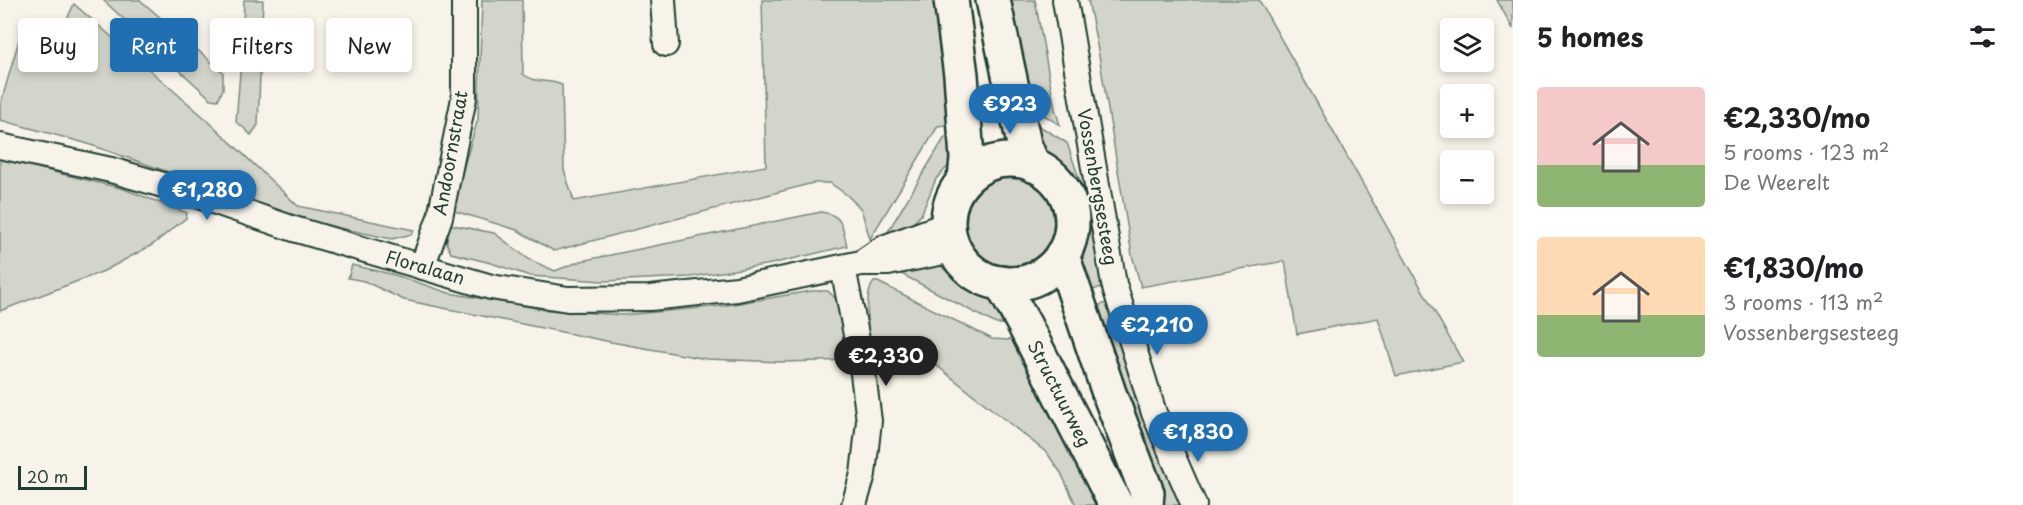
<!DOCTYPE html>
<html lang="en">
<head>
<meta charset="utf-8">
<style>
	:root { --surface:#fff; --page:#f6f6f6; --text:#202124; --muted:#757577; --accent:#1f6fb2 }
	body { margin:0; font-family:"Playpen Sans",sans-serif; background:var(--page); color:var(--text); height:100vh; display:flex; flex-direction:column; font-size:22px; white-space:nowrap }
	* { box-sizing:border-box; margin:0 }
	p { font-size:20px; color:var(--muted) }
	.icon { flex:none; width:33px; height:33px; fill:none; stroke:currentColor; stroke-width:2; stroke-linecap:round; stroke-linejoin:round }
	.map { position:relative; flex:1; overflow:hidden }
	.sheet { display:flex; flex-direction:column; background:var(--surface); width:510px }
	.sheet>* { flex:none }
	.top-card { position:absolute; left:18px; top:18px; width:570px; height:54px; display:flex; gap:12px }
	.buttons { position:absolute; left:1440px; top:18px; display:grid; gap:12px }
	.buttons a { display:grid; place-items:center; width:54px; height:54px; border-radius:6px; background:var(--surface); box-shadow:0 3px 9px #0003; font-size:30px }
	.scale { position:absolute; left:18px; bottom:15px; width:69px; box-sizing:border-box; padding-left:6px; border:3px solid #1f3d34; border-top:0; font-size:16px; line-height:21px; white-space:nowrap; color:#1f3d34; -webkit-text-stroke:4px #f7f3e8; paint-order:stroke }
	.price { position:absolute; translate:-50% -51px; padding:0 14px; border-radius:21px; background:var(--accent); color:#fff; font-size:20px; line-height:39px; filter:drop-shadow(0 2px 3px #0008) }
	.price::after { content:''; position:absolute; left:50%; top:36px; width:18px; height:14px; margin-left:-9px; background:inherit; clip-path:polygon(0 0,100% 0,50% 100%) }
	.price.current { background:#222; color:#fff }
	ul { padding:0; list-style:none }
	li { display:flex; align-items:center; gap:18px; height:150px; padding:0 24px }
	li span { display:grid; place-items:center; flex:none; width:168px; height:120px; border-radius:6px; color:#555 }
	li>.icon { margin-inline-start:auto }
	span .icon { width:72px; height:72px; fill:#fffc; stroke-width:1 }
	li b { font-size:26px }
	h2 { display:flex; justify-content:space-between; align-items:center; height:72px; padding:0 24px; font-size:26px }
	.pill { padding:0 21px; border-radius:6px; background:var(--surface); box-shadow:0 3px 9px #0003; font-size:21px; line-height:54px }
	.pill.current { background:var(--accent); color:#fff }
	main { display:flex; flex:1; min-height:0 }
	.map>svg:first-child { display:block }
	.green { fill:#d3d5ca; stroke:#79897f; stroke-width:1.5 }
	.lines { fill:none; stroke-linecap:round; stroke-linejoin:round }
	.minor-casing { stroke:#1f3d34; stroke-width:28 }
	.secondary-casing { stroke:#1f3d34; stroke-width:38 }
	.minor { stroke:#f7f3e8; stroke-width:24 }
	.secondary { stroke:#f7f3e8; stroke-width:33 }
	.labels { text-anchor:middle; stroke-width:5; stroke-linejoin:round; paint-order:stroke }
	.street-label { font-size:18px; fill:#1f3d34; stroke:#f7f3e8 }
</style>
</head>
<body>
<main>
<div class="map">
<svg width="1513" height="505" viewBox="0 0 1513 505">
	<rect width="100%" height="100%" fill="#f7f3e8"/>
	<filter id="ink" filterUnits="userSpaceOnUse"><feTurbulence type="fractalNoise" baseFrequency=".0167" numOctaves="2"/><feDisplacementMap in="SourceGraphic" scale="12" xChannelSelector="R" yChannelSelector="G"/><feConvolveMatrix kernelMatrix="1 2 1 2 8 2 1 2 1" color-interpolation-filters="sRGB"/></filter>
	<g filter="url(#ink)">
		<!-- green -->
		<g class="green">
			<path d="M103 0H140L223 72V89L218 100 211 99Z"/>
			<path d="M244 0H263L258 125 251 135 244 128 236 122 242 48Z"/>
			<path d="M482 0H522L523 74C538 85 546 78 562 85L564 170 574 201 766 166 762 0H944L959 123 938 126 870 239 861 209 847 195 830 183H813L554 251 517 230 451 210 478 119Z"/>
			<path d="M999 0H1035L1055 109 1060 125 1039 112 1025 114Z"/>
			<path d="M1088 0H1259L1463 362 1396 376 1378 318 1297 334 1285 261 1141 287 1132 255 1099 55Z"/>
			<path d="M1497 0H1513V29Z"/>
			<path d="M74 4 206 119 298 206 414 230 412 234 392 239 316 223 85 143 0 120V106L25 19 62 30Z"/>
			<path d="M1036 124 1067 143 1086 199 1104 286 1082 294 1081 267 1087 243 1086 199 1069 172 1036 145Z"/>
			<path d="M957 136 958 156 936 179 921 215 912 224 887 233 945 137Z"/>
			<path d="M0 159 124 189 187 213 186 218 152 245 104 271 0 311Z"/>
			<circle cx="1009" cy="221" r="45"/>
			<path d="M821 212C844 215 842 227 847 246L771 264 690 277 603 281 530 276 491 263 451 253 447 244V224L494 233 530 260 555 271 581 261Z"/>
			<path d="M931 260 941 266 963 287 994 298 1007 324H996L892 269Z"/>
			<path d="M352 265 395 275 449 293 548 310 623 315 722 306 811 291H828L844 307 851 360 784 362 706 359 611 342 404 300 364 281 348 278Z"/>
			<path d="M874 282H878L992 339 1008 340 1021 336 1099 505H1076L1061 473 1047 453 937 366C915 356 894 361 871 363 870 344 862 295 874 282Z"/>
			<path d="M1110 302 1186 505H1155L1087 309Z"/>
		</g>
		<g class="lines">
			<!-- minor casing -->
			<g class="minor-casing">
				<g id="minor">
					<path d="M663 0 666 44"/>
					<path d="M1065 0 1114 284 1154 413 1194 505"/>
					<path d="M0 146 111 170 187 192 294 229 491 287 568 299 650 298 737 289 861 263H888L954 250"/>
					<path d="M861 263 883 248 948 224"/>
					<path d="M422 267 440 217 464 98V0"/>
					<path d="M843 267 862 366 869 421 863 474 854 505"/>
				</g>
			</g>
			<!-- secondary casing -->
			<g class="secondary-casing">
				<g id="secondary">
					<path d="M951 0 961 75 967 158 965 179"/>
					<path d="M993 0 1024 144 1033 165"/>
					<circle cx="1010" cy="222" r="62"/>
					<path d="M1062 255 1109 393 1147 493 1146 505"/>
					<path d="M1001 283 1024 324 1116 505"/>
				</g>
			</g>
			<!-- minor -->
			<use href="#minor" class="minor"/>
			<!-- secondary -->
			<use href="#secondary" class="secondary"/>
		</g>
	</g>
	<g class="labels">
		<!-- street labels -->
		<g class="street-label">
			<text transform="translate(451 153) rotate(-80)" y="6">Andoornstraat</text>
			<text transform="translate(1097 187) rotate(80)" y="6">Vossenbergsesteeg</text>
			<text transform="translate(425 268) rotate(16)" y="6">Floralaan</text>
			<text transform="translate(1059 394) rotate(63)" y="6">Structuurweg</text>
		</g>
	</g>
</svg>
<div class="buttons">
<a><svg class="icon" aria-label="layers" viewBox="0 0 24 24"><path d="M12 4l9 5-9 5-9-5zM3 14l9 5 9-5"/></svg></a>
<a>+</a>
<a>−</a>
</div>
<div class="scale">20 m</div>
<b class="price" style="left:1010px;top:135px">€923</b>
<b class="price" style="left:207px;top:221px">€1,280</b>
<b class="price" style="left:1157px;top:356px">€2,210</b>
<b class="price current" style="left:886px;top:387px">€2,330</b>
<b class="price" style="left:1198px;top:463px">€1,830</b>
<div class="top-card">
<a class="pill">Buy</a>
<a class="pill current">Rent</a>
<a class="pill">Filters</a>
<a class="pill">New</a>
</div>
</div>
<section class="sheet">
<h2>5 homes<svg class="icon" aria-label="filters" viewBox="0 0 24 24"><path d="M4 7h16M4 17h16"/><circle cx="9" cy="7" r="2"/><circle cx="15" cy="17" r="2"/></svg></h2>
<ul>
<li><span style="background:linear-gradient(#f6c9c9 65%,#8fb573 0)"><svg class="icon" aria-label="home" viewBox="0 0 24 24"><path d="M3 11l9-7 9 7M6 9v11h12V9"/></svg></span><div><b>€2,330/mo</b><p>5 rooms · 123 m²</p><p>De Weerelt</p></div></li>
<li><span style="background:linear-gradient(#ffd9b3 65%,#8fb573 0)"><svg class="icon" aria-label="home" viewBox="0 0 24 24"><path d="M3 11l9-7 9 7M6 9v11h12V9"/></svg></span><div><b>€1,830/mo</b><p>3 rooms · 113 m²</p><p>Vossenbergsesteeg</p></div></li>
</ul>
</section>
</main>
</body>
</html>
